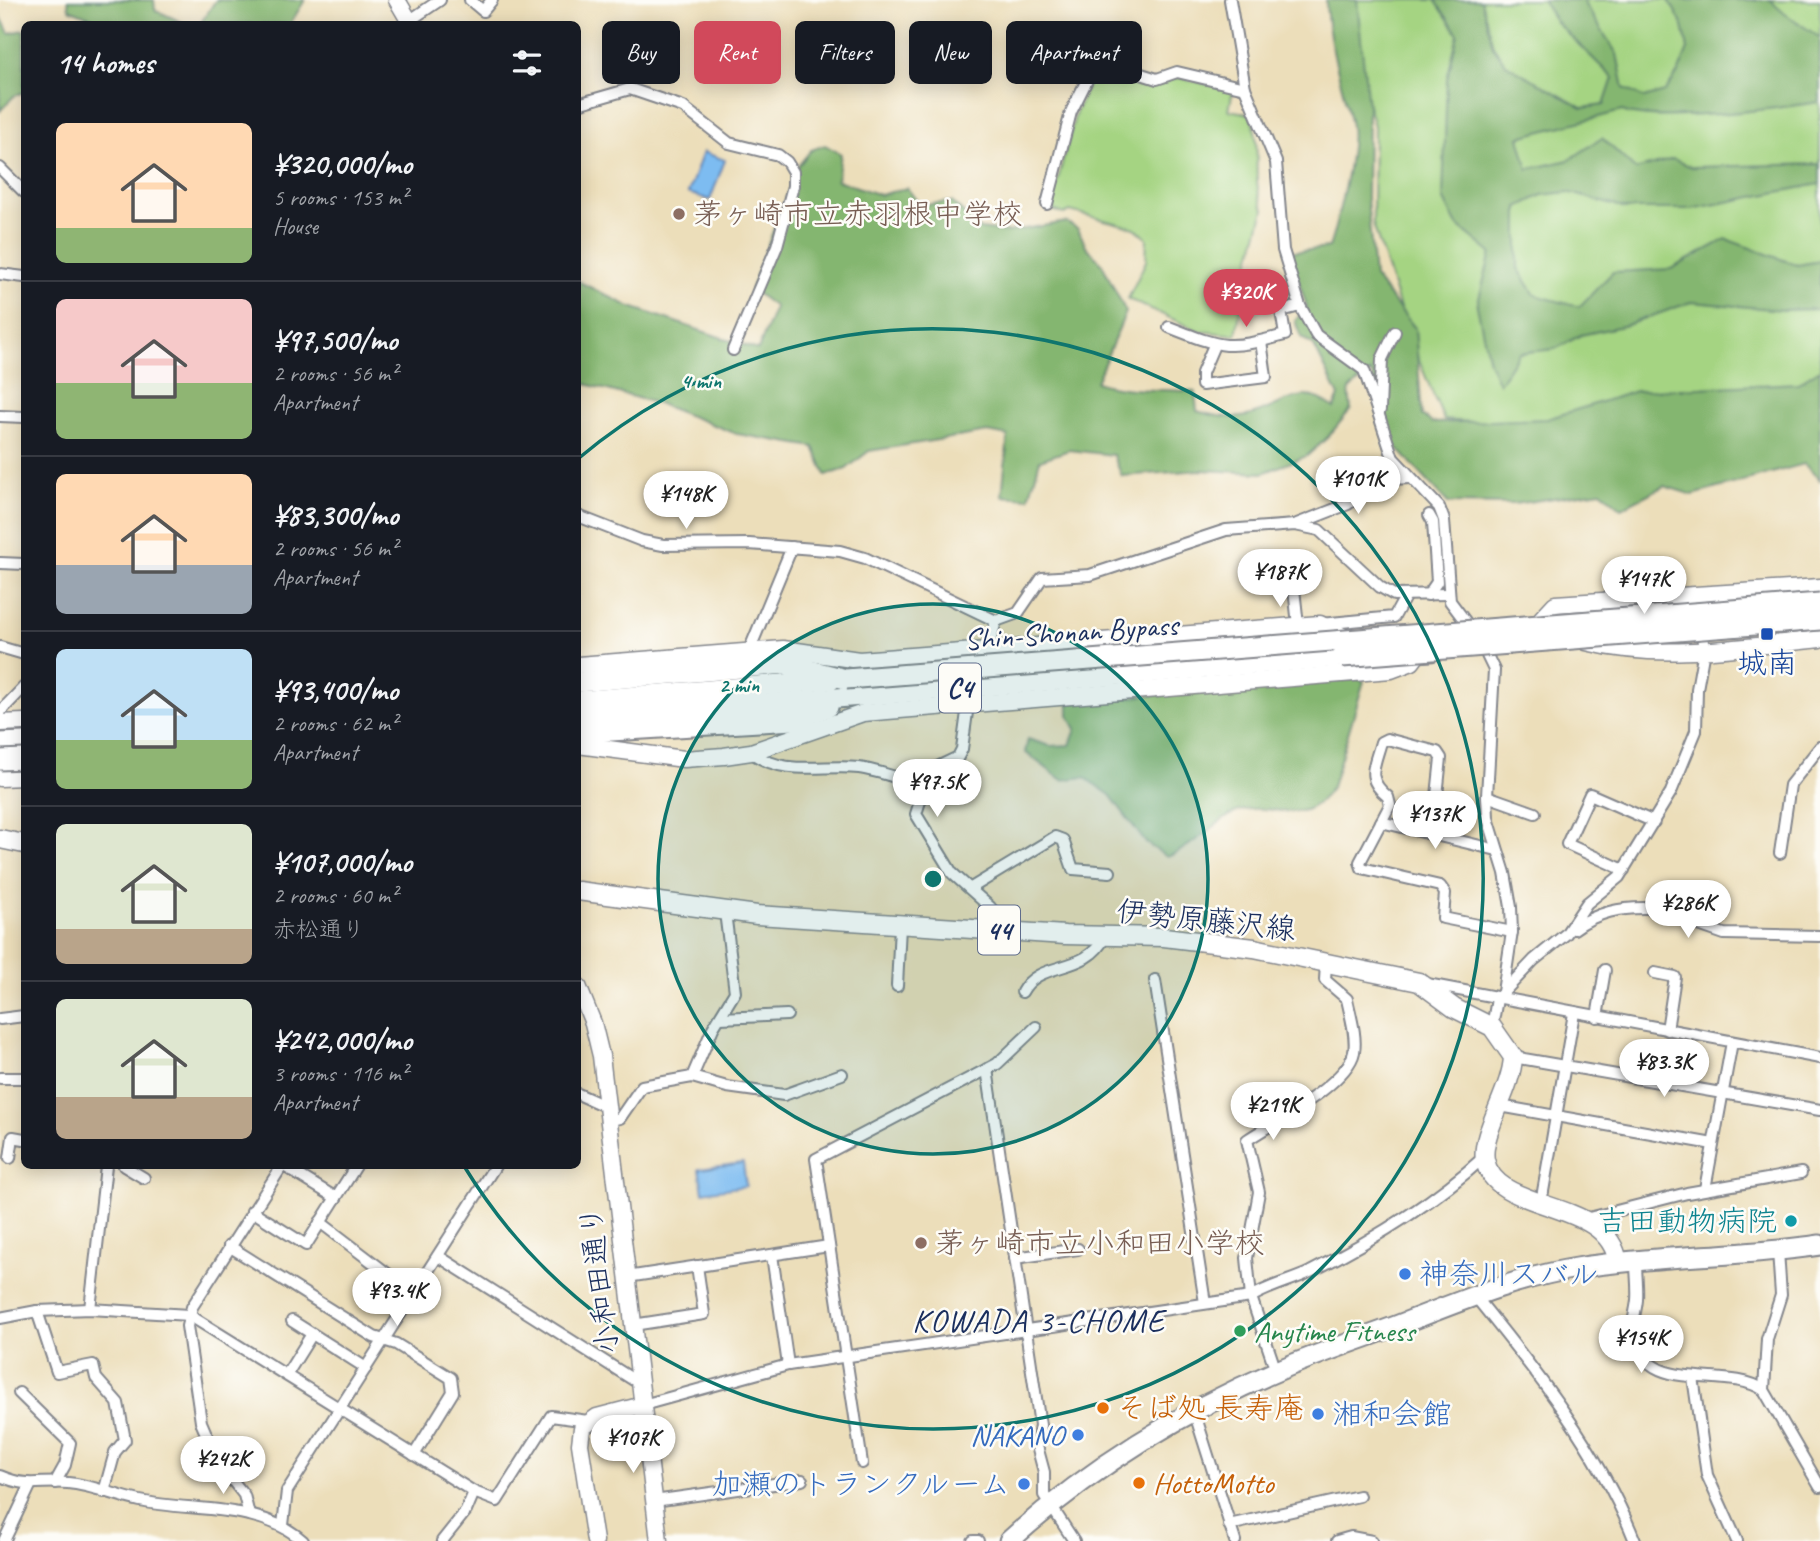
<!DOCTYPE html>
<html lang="en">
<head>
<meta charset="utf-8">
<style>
	:root { --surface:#171b24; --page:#242831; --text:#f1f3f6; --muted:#9ea1a6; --line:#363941; --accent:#d1495b }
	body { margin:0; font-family:Caveat,"Klee One",sans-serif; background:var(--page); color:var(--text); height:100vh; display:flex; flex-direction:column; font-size:26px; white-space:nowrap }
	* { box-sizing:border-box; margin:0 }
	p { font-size:23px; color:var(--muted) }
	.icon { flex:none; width:38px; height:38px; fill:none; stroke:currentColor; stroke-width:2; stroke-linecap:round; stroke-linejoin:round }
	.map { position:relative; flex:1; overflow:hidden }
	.panel { position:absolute; left:21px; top:21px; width:560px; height:1148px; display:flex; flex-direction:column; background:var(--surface); border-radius:10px; box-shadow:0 4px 18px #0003 }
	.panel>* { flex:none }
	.guide { position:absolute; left:602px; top:21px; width:665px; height:63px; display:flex; gap:14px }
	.price { position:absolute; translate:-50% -60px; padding:0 16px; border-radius:24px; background:#fff; color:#222; font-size:23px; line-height:46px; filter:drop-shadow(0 2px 4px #0008) }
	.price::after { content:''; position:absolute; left:50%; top:42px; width:21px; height:16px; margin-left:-10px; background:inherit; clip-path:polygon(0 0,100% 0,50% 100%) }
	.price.active { background:var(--accent); color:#fff }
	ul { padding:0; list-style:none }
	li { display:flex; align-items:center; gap:21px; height:175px; padding:0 35px }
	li+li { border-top:2px solid var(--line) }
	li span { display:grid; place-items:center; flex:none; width:196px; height:140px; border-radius:10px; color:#555 }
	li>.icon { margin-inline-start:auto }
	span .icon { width:84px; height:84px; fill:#fffc; stroke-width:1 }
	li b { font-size:30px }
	h2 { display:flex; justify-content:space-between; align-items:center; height:84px; padding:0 35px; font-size:30px }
	.chip { padding:0 24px; border-radius:10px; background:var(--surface); box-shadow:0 4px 18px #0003; font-size:24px; line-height:63px }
	.chip.active { background:var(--accent); color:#fff }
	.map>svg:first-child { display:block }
	.green { fill:#a5d482; stroke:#608270; stroke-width:2 }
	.forest { fill:#84b670; stroke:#507267; stroke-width:2 }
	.water { fill:#7dbcf1; stroke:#4c76a8; stroke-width:2 }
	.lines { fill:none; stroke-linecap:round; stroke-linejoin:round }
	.street-casing { stroke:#84868c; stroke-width:14 }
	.secondary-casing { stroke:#84868c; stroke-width:19 }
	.primary-casing { stroke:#84868c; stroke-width:21 }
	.highway-casing { stroke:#84868c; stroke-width:23 }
	.street { stroke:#fff; stroke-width:10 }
	.secondary { stroke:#fff; stroke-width:16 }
	.primary { stroke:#fff; stroke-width:18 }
	.highway { stroke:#fff; stroke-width:19 }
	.highway-bridge-casing { stroke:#84868c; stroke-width:23; stroke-linecap:butt }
	.highway-bridge { stroke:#fff; stroke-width:19 }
	.ring { fill:none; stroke:#0f766e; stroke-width:3.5 }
	.education-dot { fill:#8d6e63; stroke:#fdfcf7; stroke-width:2.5 }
	.transit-dot { fill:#1a4fb4; stroke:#fdfcf7; stroke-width:2.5 }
	.culture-dot { fill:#0f9aa8; stroke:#fdfcf7; stroke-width:2.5 }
	.shop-dot { fill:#3f7fe0; stroke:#fdfcf7; stroke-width:2.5 }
	.leisure-dot { fill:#2e9e5b; stroke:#fdfcf7; stroke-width:2.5 }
	.food-dot { fill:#e8710a; stroke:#fdfcf7; stroke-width:2.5 }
	.labels { text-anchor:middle; stroke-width:5; stroke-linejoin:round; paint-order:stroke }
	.shield { fill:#fdfcf7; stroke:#5f6c8c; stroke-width:2 }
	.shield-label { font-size:28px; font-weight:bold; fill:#1b2f5e }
	.education-label { font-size:30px; fill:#785e54; stroke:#fdfcf7; text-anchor:start }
	.street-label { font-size:30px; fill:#1b2f5e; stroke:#fdfcf7 }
	.transit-label { font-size:30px; fill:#164399; stroke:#fdfcf7 }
	.culture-label { font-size:30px; fill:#0d838f; stroke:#fdfcf7; text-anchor:end }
	.shop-label { font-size:30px; fill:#366cbe; stroke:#fdfcf7; text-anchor:start }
	.leisure-label { font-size:30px; fill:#27864d; stroke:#fdfcf7; text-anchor:start }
	.food-label { font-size:30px; fill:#c56008; stroke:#fdfcf7; text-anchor:start }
	.neighbourhood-label { font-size:32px; letter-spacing:2px; fill:#1b2f5e; stroke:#fdfcf7 }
	.centre { fill:#0f766e; stroke:#fdfcf7; stroke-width:3.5 }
	.ring-label { font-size:21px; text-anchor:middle; font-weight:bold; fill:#0f766e; stroke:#fdfcf7; stroke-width:5; stroke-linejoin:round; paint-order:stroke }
</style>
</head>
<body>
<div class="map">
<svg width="1820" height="1541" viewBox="0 0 1820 1541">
	<rect width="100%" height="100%" fill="#fdfcf7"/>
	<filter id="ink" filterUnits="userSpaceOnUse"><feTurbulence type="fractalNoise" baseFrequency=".0143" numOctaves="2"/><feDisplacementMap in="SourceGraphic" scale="14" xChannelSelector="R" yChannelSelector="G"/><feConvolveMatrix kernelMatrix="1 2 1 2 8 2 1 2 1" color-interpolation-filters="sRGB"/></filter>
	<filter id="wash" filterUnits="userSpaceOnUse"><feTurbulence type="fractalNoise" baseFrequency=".00686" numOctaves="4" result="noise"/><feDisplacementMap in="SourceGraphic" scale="28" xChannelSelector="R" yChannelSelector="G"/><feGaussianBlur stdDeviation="1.57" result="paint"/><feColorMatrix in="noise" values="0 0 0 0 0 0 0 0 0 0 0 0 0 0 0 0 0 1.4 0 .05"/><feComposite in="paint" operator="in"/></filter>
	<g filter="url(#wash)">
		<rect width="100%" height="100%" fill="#ecdeba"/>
		<!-- green -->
		<g class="green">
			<path d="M1348 0H1820V391L1578 430 1444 420 1411 342 1373 224 1374 126 1350 42Z"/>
			<path d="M1108 68 1160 85 1177 77 1233 90 1229 110 1250 114C1264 148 1249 177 1264 209L1248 268 1236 335 1199 331 1128 299 1146 261 1147 238 1135 228 1070 211 1064 214 1050 209 1076 112 1093 72Z"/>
		</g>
		<!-- forest -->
		<g class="forest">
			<path d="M68 0H154L155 10 186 24H94V19L69 9Z"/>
			<path d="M216 0H305L290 24H200Z"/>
			<path d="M1326 0H1357L1368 106 1367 198 1374 277 1415 328 1422 415 1432 423 1547 419 1636 391 1798 383 1820 369V480L1804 464 1693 495 1664 486 1621 508 1601 491 1514 504 1448 503 1395 446 1371 372 1349 390 1351 409 1328 437 1307 456 1263 473 1201 470 1122 476 1113 455 1069 450 1040 460 1029 498 1002 496 1008 436 988 432 869 451 846 469 826 475 814 447 737 434 659 404 578 382V281L628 306 758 350 775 307 751 289 798 166 811 150 825 145 841 154 837 180 880 195 907 188 920 205 952 202 980 229 1007 232 1066 222 1078 229 1086 246 1101 262 1126 312 1096 382C1128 393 1161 388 1195 392L1197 411C1211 416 1232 419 1247 416 1281 409 1300 380 1334 408L1339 396 1314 346 1301 337 1295 321 1307 307 1289 252 1329 248C1337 222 1355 151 1351 126 1343 84 1327 43 1326 0Z"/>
			<path d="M1435 0H1481L1493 46 1506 64 1582 108 1604 105 1613 78 1556 22 1542 0H1582L1617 54 1624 88 1644 98 1665 92 1679 71 1688 49 1683 26 1669 0H1771C1783 16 1804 25 1820 38V102C1779 108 1656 125 1622 111L1519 137 1528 169 1569 160 1602 138 1636 170 1673 159 1692 167 1820 164V184L1691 209H1626L1568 192 1542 195 1518 207V268L1535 295 1579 307 1613 272 1671 269 1726 239 1797 265 1820 261V309L1783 310 1691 302 1627 325 1581 335 1555 349 1519 353 1499 384 1489 362 1477 306 1491 253 1456 224 1443 198 1447 79 1458 34Z"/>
			<path d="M0 15 9 33 24 30V92L14 96 0 111Z"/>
			<path d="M1357 678 1364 681 1332 787C1302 831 1279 801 1240 811 1222 815 1193 848 1167 857L1146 843 1110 795 1084 777 1062 780 1025 752 1028 739 1050 746 1070 745 1076 729 1069 716V702Z"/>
		</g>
		<!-- water -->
		<g class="water">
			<path d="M703 152 725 160 710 200 688 193Z"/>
			<path d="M743 1163 746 1186 703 1192 699 1169Z"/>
		</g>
	</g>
	<g filter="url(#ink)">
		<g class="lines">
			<!-- street casing -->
			<g class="street-casing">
				<g id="street">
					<path d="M470 0 483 11 492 0"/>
					<path d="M1230 0 1245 88 1276 162 1283 250 1300 306 1316 335 1364 370 1393 458 1439 507 1444 520 1450 601 1480 641 1494 670 1487 796 1488 818 1505 873 1511 907 1512 932 1503 992"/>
					<path d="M409 21 440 0"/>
					<path d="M578 104 630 89 683 107 729 143 778 155 787 162 793 172V186L777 246 733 350"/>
					<path d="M0 168 24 192"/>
					<path d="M1047 204 1071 112 1097 60 1157 79 1177 72 1245 88"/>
					<path d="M0 274 24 277"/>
					<path d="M1169 327C1225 349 1227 350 1285 335L1281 311 1300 306"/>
					<path d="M1214 345 1202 373V385L1266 377 1261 341"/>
					<path d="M1380 410 1382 359 1395 332"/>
					<path d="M0 416 24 417"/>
					<path d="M578 516 642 541 663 545 749 544 840 551 865 558 996 621 1018 613 1042 578 1090 575 1226 530 1295 525 1319 530 1380 587 1394 595 1449 594"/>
					<path d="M1297 524 1348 504 1375 480 1410 478"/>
					<path d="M0 563 24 564"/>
					<path d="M1294 589 1298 625"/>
					<path d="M1428 595 1437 582 1433 522 1429 515"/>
					<path d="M1320 624 1394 617 1405 597"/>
					<path d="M0 647 24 654"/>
					<path d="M988 650 996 621"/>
					<path d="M749 651 792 547"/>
					<path d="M968 705 962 749 958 757 935 768 928 776 916 814 952 873 990 907 1007 931"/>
					<path d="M0 712 24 687"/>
					<path d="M751 752C783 777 824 764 859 768 880 771 902 780 923 785"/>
					<path d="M1487 796 1535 813"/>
					<path d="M1381 822 1497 850"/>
					<path d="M1433 834 1441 758 1437 752 1387 739 1381 742C1374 768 1365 778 1388 797L1390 805 1360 862 1362 868 1440 886 1445 893 1443 918 1512 932"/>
					<path d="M1780 853 1790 785 1820 747"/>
					<path d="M1624 870 1567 844 1590 794 1654 822"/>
					<path d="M971 888 1055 837 1063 840 1073 869 1110 872"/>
					<path d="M1574 929C1597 912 1621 907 1650 908L1724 934 1820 936"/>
					<path d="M1655 973 1675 977 1667 1030"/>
					<path d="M1155 980 1205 1303"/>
					<path d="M1427 984 1820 1058"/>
					<path d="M897 986 900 926"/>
					<path d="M1022 992C1039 959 1086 976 1105 936"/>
					<path d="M1597 1017 1605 970"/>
					<path d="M720 1018 787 1015"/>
					<path d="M0 1019 24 1016"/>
					<path d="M1492 1027 1497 999 1534 960 1566 934 1587 903 1619 877 1671 792 1696 731 1697 689 1704 650 1701 628"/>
					<path d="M1513 1057 1820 1110"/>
					<path d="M987 1069 1040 1425 1037 1446 1044 1472V1495L1074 1541"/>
					<path d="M692 1077 713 1028 735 992 725 912"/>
					<path d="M0 1078H24"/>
					<path d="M578 1094 607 1107"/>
					<path d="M1500 1106 1713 1144"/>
					<path d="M608 1121 620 1118 642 1086 692 1077 727 1087 784 1095 842 1074"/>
					<path d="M10 1158 13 1137 24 1139"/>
					<path d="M124 1166 144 1178"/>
					<path d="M284 1166 336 1198"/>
					<path d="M1705 1189 1732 1042"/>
					<path d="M1541 1203 1574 1013"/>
					<path d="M252 1211 306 1245 356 1166"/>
					<path d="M1585 1219 1687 1193 1801 1173"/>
					<path d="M320 1222 414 1294"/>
					<path d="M229 1246 374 1337 396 1344 451 1378 453 1392 414 1455"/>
					<path d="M1778 1251 1781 1295 1767 1339 1764 1390 1820 1487"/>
					<path d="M772 1255 788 1365"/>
					<path d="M438 1256 640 1384"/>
					<path d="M1015 1258 1078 1249"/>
					<path d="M1636 1262C1636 1275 1638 1288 1637 1300 1636 1311 1632 1321 1633 1332 1643 1398 1725 1364 1764 1390"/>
					<path d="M627 1277 829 1246"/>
					<path d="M1475 1296C1536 1371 1599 1450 1635 1541"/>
					<path d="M90 1309 106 1166"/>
					<path d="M37 1311 57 1372 93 1365 96 1378 118 1403 125 1440 115 1452 104 1492"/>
					<path d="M0 1318 37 1311 90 1309 189 1315 474 1492 497 1501 551 1416 588 1421"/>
					<path d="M292 1321 366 1368"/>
					<path d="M633 1325 704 1314 697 1266"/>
					<path d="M1276 1371 1251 1297 1247 1258 1259 1192 1247 1140C1274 1122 1348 1083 1354 1052 1357 1036 1350 1014 1347 999L1325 980 1326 964"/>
					<path d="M287 1374 312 1334"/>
					<path d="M1693 1377 1707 1475 1737 1541"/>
					<path d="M19 1393 70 1443 65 1465 55 1483"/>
					<path d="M643 1405 788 1365 1251 1297C1269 1286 1291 1281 1310 1272 1371 1241 1434 1203 1484 1157"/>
					<path d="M1194 1411 1235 1541"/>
					<path d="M862 1463 816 1159 997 1064 1036 1027"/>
					<path d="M0 1476C31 1489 39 1480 68 1483 92 1485 116 1496 140 1501 193 1512 261 1503 303 1541"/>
					<path d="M654 1501 802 1480"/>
					<path d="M249 1515 244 1495 218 1462 201 1422 187 1326 192 1307 282 1166"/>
					<path d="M283 1525 287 1491 495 1166"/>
					<path d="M1229 1525 1359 1496"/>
					<path d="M4 1541 30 1486"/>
					<path d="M442 1541 466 1511 474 1492"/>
					<path d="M973 1541H978"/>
					<path d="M1337 1541 1351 1537 1372 1541"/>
				</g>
			</g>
			<!-- secondary casing -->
			<g class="secondary-casing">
				<g id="secondary">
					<path d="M397 0 411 24"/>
					<path d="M1529 632 1555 604 1820 587"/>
					<path d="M1586 642C1662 661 1743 647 1820 639"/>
					<path d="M578 665 783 649 859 660 1320 624 1352 641"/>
					<path d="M0 723 24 722"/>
					<path d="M578 745 684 759 724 756 751 752 863 713 1391 670 1412 662 1418 654 1431 653"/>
					<path d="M0 778 24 777"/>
					<path d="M578 986 593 1023 601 1056 659 1541"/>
					<path d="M595 1541 580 1444 582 1428 597 1417 643 1405"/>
				</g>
			</g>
			<!-- primary casing -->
			<g class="primary-casing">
				<g id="primary">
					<path d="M0 839 24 844"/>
					<path d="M578 891 757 915 1065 935 1164 937 1254 948 1419 982 1454 1008 1492 1027 1513 1057C1512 1089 1480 1134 1485 1160 1495 1215 1609 1196 1618 1263"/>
				</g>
			</g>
			<!-- highway casing -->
			<g class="highway-casing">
				<g id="highway">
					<path d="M578 682 785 664 846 679"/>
					<path d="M578 701 831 680"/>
					<path d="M578 719 1342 657"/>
					<path d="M578 733 793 720 828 707"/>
					<path d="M0 743 24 742"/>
					<path d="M1009 1541C1088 1470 1179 1413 1277 1371 1316 1354 1356 1341 1396 1326 1456 1303 1514 1278 1577 1268 1657 1255 1739 1257 1820 1245"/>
				</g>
			</g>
			<!-- street -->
			<use href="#street" class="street"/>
			<!-- secondary -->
			<use href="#secondary" class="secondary"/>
			<!-- primary -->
			<use href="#primary" class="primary"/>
			<!-- highway -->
			<use href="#highway" class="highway"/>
			<!-- highway-bridge casing -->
			<g class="highway-bridge-casing">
				<g id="highway-bridge">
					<path d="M1342 657 1820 620"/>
					<path d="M846 679 1820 603"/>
					<path d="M0 760 24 759"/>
				</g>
			</g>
			<!-- highway-bridge -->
			<use href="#highway-bridge" class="highway-bridge"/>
		</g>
	</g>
	<!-- distance rings -->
	<circle cx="933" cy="879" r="275" fill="#0f766e" fill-opacity=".12"/>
	<g class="ring">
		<circle cx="933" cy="879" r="275"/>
		<path d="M579 458A550 550 0 1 1 464 1166"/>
	</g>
	<!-- markers -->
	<g class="education-dot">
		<circle cx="679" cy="214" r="7"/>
		<circle cx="921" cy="1243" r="7"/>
	</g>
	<rect class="transit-dot" x="1760" y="627" width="14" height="14" rx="3.5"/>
	<circle class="culture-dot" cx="1791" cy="1221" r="7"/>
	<g class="shop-dot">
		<circle cx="1405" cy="1274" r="7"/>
		<circle cx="1318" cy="1414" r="7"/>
		<circle cx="1078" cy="1435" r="7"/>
		<circle cx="1024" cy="1484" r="7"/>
	</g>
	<circle class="leisure-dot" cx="1240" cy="1331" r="7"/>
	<g class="food-dot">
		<circle cx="1103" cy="1408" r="7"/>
		<circle cx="1139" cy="1483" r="7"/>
	</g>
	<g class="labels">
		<!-- shield labels -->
		<g class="shield">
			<rect x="939" y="663.5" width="42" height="49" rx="5"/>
			<rect x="978" y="905.5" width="42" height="49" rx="5"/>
		</g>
		<g class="shield-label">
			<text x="960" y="698">C4</text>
			<text x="999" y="940">44</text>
		</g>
		<!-- education labels -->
		<g class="education-label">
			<text x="693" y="224">茅ヶ崎市立赤羽根中学校</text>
			<text x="935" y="1253">茅ヶ崎市立小和田小学校</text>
		</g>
		<!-- street labels -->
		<g class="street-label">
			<text transform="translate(1071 632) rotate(-4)" y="10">Shin-Shonan Bypass</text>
			<text transform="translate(1206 920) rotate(6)" y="10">伊勢原藤沢線</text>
			<text transform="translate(599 1280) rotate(-97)" y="10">小和田通り</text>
		</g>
		<!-- transit labels -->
		<g class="transit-label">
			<text x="1767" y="673">城南</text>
		</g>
		<!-- culture labels -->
		<g class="culture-label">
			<text x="1777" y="1231">吉田動物病院</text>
		</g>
		<!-- shop labels -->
		<g class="shop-label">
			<text x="1419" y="1284">神奈川スバル</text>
			<text x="1332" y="1424">湘和会館</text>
			<text x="1064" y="1445" text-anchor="end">NAKANO</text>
			<text x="1010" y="1494" text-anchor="end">加瀬のトランクルーム</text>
		</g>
		<!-- leisure labels -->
		<g class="leisure-label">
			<text x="1254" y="1341">Anytime Fitness</text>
		</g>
		<!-- food labels -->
		<g class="food-label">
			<text x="1117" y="1418">そば処 長寿庵</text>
			<text x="1153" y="1493">HottoMotto</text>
		</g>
		<!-- neighbourhood labels -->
		<g class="neighbourhood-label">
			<text x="1039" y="1331">KOWADA 3-CHOME</text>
		</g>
	</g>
	<circle cx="933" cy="879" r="10" class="centre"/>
	<g class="ring-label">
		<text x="701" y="388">4 min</text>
		<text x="739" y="692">2 min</text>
	</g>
</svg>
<b class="price active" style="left:1246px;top:329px">¥320K</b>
<b class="price" style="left:1358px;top:516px">¥101K</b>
<b class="price" style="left:686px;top:531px">¥148K</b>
<b class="price" style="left:1280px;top:609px">¥187K</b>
<b class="price" style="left:1644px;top:616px">¥147K</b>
<b class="price" style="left:937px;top:819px">¥97.5K</b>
<b class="price" style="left:1435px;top:851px">¥137K</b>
<b class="price" style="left:1688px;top:940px">¥286K</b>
<b class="price" style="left:1664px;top:1099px">¥83.3K</b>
<b class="price" style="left:1273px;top:1142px">¥219K</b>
<b class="price" style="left:397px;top:1328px">¥93.4K</b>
<b class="price" style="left:1641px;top:1375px">¥154K</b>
<b class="price" style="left:633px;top:1475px">¥107K</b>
<b class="price" style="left:223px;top:1496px">¥242K</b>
<div class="guide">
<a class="chip">Buy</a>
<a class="chip active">Rent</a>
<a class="chip">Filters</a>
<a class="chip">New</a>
<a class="chip">Apartment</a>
</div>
<section class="panel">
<h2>14 homes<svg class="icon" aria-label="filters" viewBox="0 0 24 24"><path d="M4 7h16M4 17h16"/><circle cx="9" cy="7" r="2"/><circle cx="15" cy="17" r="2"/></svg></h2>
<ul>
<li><span style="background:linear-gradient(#ffd9b3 75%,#8fb573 0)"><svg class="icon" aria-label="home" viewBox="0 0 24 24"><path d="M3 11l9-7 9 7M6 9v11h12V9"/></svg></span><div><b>¥320,000/mo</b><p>5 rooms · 153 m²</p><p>House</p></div></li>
<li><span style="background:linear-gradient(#f6c9c9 60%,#8fb573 0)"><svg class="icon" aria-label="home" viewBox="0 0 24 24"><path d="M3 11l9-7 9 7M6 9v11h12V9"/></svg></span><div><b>¥97,500/mo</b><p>2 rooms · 56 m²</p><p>Apartment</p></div></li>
<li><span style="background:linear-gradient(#ffd9b3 65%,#9aa5b1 0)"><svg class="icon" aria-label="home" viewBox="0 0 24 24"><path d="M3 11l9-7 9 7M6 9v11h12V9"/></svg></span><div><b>¥83,300/mo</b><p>2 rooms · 56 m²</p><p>Apartment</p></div></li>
<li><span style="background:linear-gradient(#bfe0f5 65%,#8fb573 0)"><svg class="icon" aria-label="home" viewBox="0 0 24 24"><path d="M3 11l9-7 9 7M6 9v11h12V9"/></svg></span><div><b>¥93,400/mo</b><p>2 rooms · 62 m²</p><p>Apartment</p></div></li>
<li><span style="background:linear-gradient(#dfe7d0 75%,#b9a48a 0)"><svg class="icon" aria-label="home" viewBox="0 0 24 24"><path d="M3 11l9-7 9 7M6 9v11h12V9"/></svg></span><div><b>¥107,000/mo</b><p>2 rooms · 60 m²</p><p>赤松通り</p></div></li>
<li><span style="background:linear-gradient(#dfe7d0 70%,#b9a48a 0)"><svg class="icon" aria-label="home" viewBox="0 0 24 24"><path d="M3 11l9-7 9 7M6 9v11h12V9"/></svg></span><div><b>¥242,000/mo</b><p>3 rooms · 116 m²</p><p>Apartment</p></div></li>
</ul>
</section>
</div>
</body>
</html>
